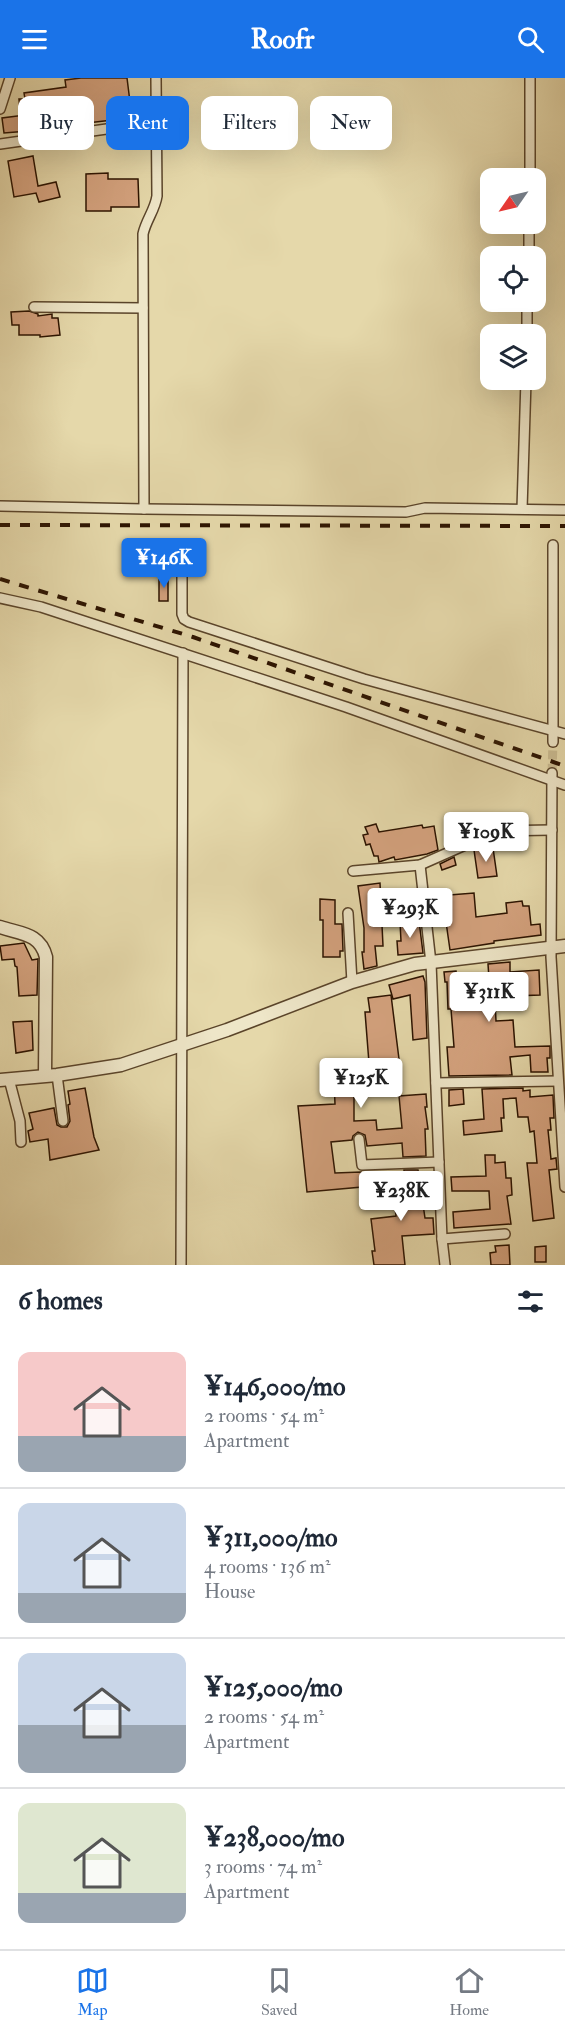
<!DOCTYPE html>
<html lang="en">
<head>
<meta charset="utf-8">
<style>
	:root { --surface:#fff; --page:#f2f2f3; --text:#1f2937; --muted:#747a83; --line:#e0e1e3; --accent:#1a73e8 }
	body { margin:0; font-family:"IM FELL Double Pica",serif; background:var(--page); color:var(--text); height:100vh; display:flex; flex-direction:column; font-size:22px; white-space:nowrap }
	* { box-sizing:border-box; margin:0 }
	p { font-size:20px; color:var(--muted) }
	.icon { flex:none; width:33px; height:33px; fill:none; stroke:currentColor; stroke-width:2; stroke-linecap:round; stroke-linejoin:round }
	.map { position:relative; height:1187px; overflow:hidden }
	.side { display:flex; flex-direction:column; background:var(--surface); flex:1 }
	.side>* { flex:none }
	.guide { position:absolute; left:18px; top:18px; width:530px; height:54px; display:flex; gap:12px }
	.needle { width:39px; rotate:236deg }
	.buttons { position:absolute; left:480px; top:90px; display:grid; gap:12px }
	.buttons a { display:grid; place-items:center; width:66px; height:66px; border-radius:12px; background:var(--surface); box-shadow:0 6px 24px #0002; font-size:30px }
	.price { position:absolute; translate:-50% -51px; padding:0 14px; border-radius:6px; background:#fff; color:#222; font-size:20px; line-height:39px; filter:drop-shadow(0 2px 3px #0008) }
	.price::after { content:''; position:absolute; left:50%; top:36px; width:18px; height:14px; margin-left:-9px; background:inherit; clip-path:polygon(0 0,100% 0,50% 100%) }
	.price.current { background:var(--accent); color:#fff }
	ul { padding:0; list-style:none }
	li { display:flex; align-items:center; gap:18px; height:150px; padding:0 18px }
	li+li { border-top:2px solid var(--line) }
	li span { display:grid; place-items:center; flex:none; width:168px; height:120px; border-radius:12px; color:#555 }
	li>.icon { margin-inline-start:auto }
	span .icon { width:72px; height:72px; fill:#fffc; stroke-width:1 }
	li b { font-size:26px }
	h2 { display:flex; justify-content:space-between; align-items:center; height:72px; padding:0 18px; font-size:26px }
	.pill { padding:0 21px; border-radius:12px; background:var(--surface); box-shadow:0 6px 24px #0002; font-size:21px; line-height:54px }
	.pill.current { background:var(--accent); color:#fff }
	header { display:flex; justify-content:space-between; align-items:center; height:78px; padding:0 18px; background:var(--accent); color:#fff; font-size:27px; font-weight:700 }
	.tab-bar { display:flex; justify-content:space-around; align-items:center; height:84px; border-top:2px solid var(--line); background:var(--surface); font-size:16px; color:var(--muted) }
	.tab-bar a { display:grid; justify-items:center; gap:3px }
	.tab-bar .current { color:var(--accent) }
	.map>svg:first-child { display:block }
	.building { fill:#d4a27e; stroke:#2c1300; stroke-width:1.5 }
	.lines { fill:none; stroke-linecap:round; stroke-linejoin:round }
	.minor-tunnel { stroke:#c9ba90; stroke-width:9; stroke-dasharray:9 4.5; stroke-linecap:butt }
	.minor-casing { stroke:#5a442a; stroke-width:12 }
	.tertiary-casing { stroke:#5a442a; stroke-width:15 }
	.minor { stroke:#eee6c8; stroke-width:9 }
	.tertiary { stroke:#eee6c8; stroke-width:12 }
	.rail { stroke:#2c1300; stroke-width:4; stroke-dasharray:10 10; stroke-linecap:butt }
</style>
</head>
<body>
<header><svg class="icon" aria-label="menu" viewBox="0 0 24 24"><path d="M4 6h16M4 12h16M4 18h16"/></svg>Roofr<svg class="icon" aria-label="search" viewBox="0 0 24 24"><circle cx="10" cy="10" r="6"/><path d="M15 15l6 6"/></svg></header>
<div class="map">
<svg width="565" height="1187" viewBox="0 0 565 1187">
	<rect width="100%" height="100%" fill="#e5d8aa"/>
	<filter id="stains"><feTurbulence type="fractalNoise" baseFrequency=".00333" numOctaves="4"/><feColorMatrix values="0 0 0 0 .2 0 0 0 0 .09 0 0 0 0 .02 0 0 0 .5 -.17"/></filter>
	<radialGradient id="worn" r=".72"><stop offset=".6" stop-color="#630" stop-opacity="0"/><stop offset="1" stop-color="#630" stop-opacity=".3"/></radialGradient>
	<!-- building -->
	<g class="building">
		<path d="M81 0H127L130 24 145 22 147 38 70 47 68 25 50 28 53 51 41 53 34 29 20 33 19 21H25L24 15 66 9 65 2Z"/>
		<path d="M25 37 28 53 4 55 2 40Z"/>
		<path d="M33 78 38 108 56 104 60 119 39 124 36 115 14 119 8 83Z"/>
		<path d="M108 95V101H138L139 129H111V133H86V96Z"/>
		<path d="M29 233 38 236V238L52 236V240H58L60 257 40 259V257H19V247H12L11 234Z"/>
		<path d="M168 499V523H159V500Z"/>
		<path d="M376 746 379 754 422 747 423 750 434 748 438 772 427 776 395 782 394 779 379 784 378 778H374L370 766 366 767 363 757 368 756 365 749Z"/>
		<path d="M493 770 497 798 478 800 474 772Z"/>
		<path d="M454 779 456 787 442 792 440 786Z"/>
		<path d="M380 805 383 868H375L377 888 364 891 362 874H364V850L358 808Z"/>
		<path d="M474 815 476 839 507 835 506 825 522 823 523 828H529L531 847 540 846 541 857 494 863V865L450 872 445 837H439L437 818Z"/>
		<path d="M320 821 335 822V846H342L343 873H340V879H323V842H320Z"/>
		<path d="M419 843 423 875 398 877 397 863H401L400 844Z"/>
		<path d="M24 865 32 882 38 881 37 917 19 918 17 889 15 888 14 881 2 882 0 868Z"/>
		<path d="M510 884V894L539 892 540 917 513 918V922L495 924 496 943 513 942 515 969 550 968V980H547L548 994H531L530 977 510 979 512 997 449 998 447 969H454L451 931H448L447 904H445L444 894 456 893 457 903 489 901 488 886Z"/>
		<path d="M423 898 425 904 427 960 413 962 410 917 393 921 389 907Z"/>
		<path d="M391 917 399 981 389 982 391 1005H394L395 1015 354 1019V1043L376 1042 377 1052 402 1050 399 1018 426 1016 427 1029H425L428 1051H425L426 1078 403 1079 402 1065 367 1068 365 1057 358 1054 353 1058 352 1062 331 1064 335 1095 361 1094 362 1109 307 1114 298 1028 335 1026 334 1003 358 1002 356 986 369 985 365 934H370L368 920Z"/>
		<path d="M32 943 33 972 16 975 13 944Z"/>
		<path d="M85 1010 94 1059 99 1072 50 1082 48 1061 30 1064 28 1053 33 1051 29 1035 54 1030 57 1047 61 1049H67L70 1043 68 1027 70 1026 68 1013Z"/>
		<path d="M523 1010V1013L530 1012V1019L553 1017 554 1040H550L551 1052H548L551 1081 556 1080 557 1091 549 1092 554 1140 533 1143 527 1085H537L534 1053 530 1054 528 1039H518L516 1020 503 1021 504 1040H501L502 1053 464 1057 463 1043 484 1041 482 1011Z"/>
		<path d="M463 1011 464 1026 449 1028V1012Z"/>
		<path d="M485 1077H495V1085L505 1084 506 1100H511L512 1117 507 1118 511 1146 454 1150 453 1134 490 1131 489 1113H452L451 1099 486 1098Z"/>
		<path d="M404 1092H418L425 1140H433L434 1156 402 1158 405 1187H374L372 1173H375L371 1141 396 1138 394 1121 399 1120 397 1095H404Z"/>
		<path d="M509 1167 510 1187H491L490 1175 496 1174 495 1168Z"/>
		<path d="M546 1168V1184H535V1169Z"/>
	</g>
	<g class="lines">
		<!-- minor-tunnel -->
		<path class="minor-tunnel" d="M552 695 553 664"/>
		<!-- minor casing -->
		<g class="minor-casing">
			<g id="minor">
				<path d="M530 0V100"/>
				<path d="M0 31 10 0"/>
				<path d="M0 66 156 44"/>
				<path d="M529 178V146"/>
				<path d="M34 229 143 230"/>
				<path d="M527 256V224"/>
				<path d="M0 428 144 431 406 434 425 430 565 432"/>
				<path d="M144 431 143 156C146 142 155 132 157 118L156 0"/>
				<path d="M522 431 526 302"/>
				<path d="M182 466V536L184 541 189 544 364 601 565 656"/>
				<path d="M0 520 41 529 346 629 565 707"/>
				<path d="M553 664V467"/>
				<path d="M552 695 551 879 565 1109"/>
				<path d="M420 787 431 885 442 1161 445 1187"/>
				<path d="M353 793 420 787 497 753 552 752"/>
				<path d="M348 835 352 904"/>
				<path d="M57 997 63 1043"/>
				<path d="M9 1001 20 1043 21 1064"/>
				<path d="M436 1005 558 1003"/>
				<path d="M359 1061 362 1087 439 1084"/>
				<path d="M442 1161 505 1156"/>
				<path d="M181 1187 183 575"/>
			</g>
		</g>
		<!-- tertiary casing -->
		<g class="tertiary-casing">
			<g id="tertiary">
				<path d="M0 849C21 856 40 855 46 879L45 997"/>
				<path d="M0 1002 57 997 121 987 227 952 352 904 415 886 565 868"/>
			</g>
		</g>
		<!-- minor -->
		<use href="#minor" class="minor"/>
		<!-- tertiary -->
		<use href="#tertiary" class="tertiary"/>
		<!-- rail -->
		<g class="rail">
			<path d="M0 447 565 448"/>
			<path d="M0 501 193 559 565 688"/>
		</g>
	</g>
	<rect width="100%" height="100%" filter="url(#stains)"/>
	<rect width="100%" height="100%" fill="url(#worn)"/>
</svg>
<div class="buttons">
<a><svg class="needle" viewBox="-14 -14 28 28"><path d="M0-13l5 13h-10z" fill="#e53935"/><path d="M0 13l5-13h-10z" fill="#747a83"/></svg></a>
<a><svg class="icon" aria-label="locate" viewBox="0 0 24 24"><circle cx="12" cy="12" r="6"/><path d="M12 2v4M12 18v4M2 12h4M18 12h4"/></svg></a>
<a><svg class="icon" aria-label="layers" viewBox="0 0 24 24"><path d="M12 4l9 5-9 5-9-5zM3 14l9 5 9-5"/></svg></a>
</div>
<b class="price current" style="left:164px;top:511px">¥146K</b>
<b class="price" style="left:486px;top:785px">¥109K</b>
<b class="price" style="left:410px;top:861px">¥293K</b>
<b class="price" style="left:489px;top:945px">¥311K</b>
<b class="price" style="left:361px;top:1031px">¥125K</b>
<b class="price" style="left:401px;top:1144px">¥238K</b>
<div class="guide">
<a class="pill">Buy</a>
<a class="pill current">Rent</a>
<a class="pill">Filters</a>
<a class="pill">New</a>
</div>
</div>
<section class="side">
<h2>6 homes<svg class="icon" aria-label="filters" viewBox="0 0 24 24"><path d="M4 7h16M4 17h16"/><circle cx="9" cy="7" r="2"/><circle cx="15" cy="17" r="2"/></svg></h2>
<ul>
<li><span style="background:linear-gradient(#f6c9c9 70%,#9aa5b1 0)"><svg class="icon" aria-label="home" viewBox="0 0 24 24"><path d="M3 11l9-7 9 7M6 9v11h12V9"/></svg></span><div><b>¥146,000/mo</b><p>2 rooms · 54 m²</p><p>Apartment</p></div></li>
<li><span style="background:linear-gradient(#c9d6e8 75%,#9aa5b1 0)"><svg class="icon" aria-label="home" viewBox="0 0 24 24"><path d="M3 11l9-7 9 7M6 9v11h12V9"/></svg></span><div><b>¥311,000/mo</b><p>4 rooms · 136 m²</p><p>House</p></div></li>
<li><span style="background:linear-gradient(#c9d6e8 60%,#9aa5b1 0)"><svg class="icon" aria-label="home" viewBox="0 0 24 24"><path d="M3 11l9-7 9 7M6 9v11h12V9"/></svg></span><div><b>¥125,000/mo</b><p>2 rooms · 54 m²</p><p>Apartment</p></div></li>
<li><span style="background:linear-gradient(#dfe7d0 75%,#9aa5b1 0)"><svg class="icon" aria-label="home" viewBox="0 0 24 24"><path d="M3 11l9-7 9 7M6 9v11h12V9"/></svg></span><div><b>¥238,000/mo</b><p>3 rooms · 74 m²</p><p>Apartment</p></div></li>
</ul>
</section>
<nav class="tab-bar">
<a class="current"><svg class="icon" aria-label="map" viewBox="0 0 24 24"><path d="M3 6l6-2 6 2 6-2v14l-6 2-6-2-6 2zM9 4v14M15 6v14"/></svg>Map</a>
<a><svg class="icon" aria-label="saved" viewBox="0 0 24 24"><path d="M7 4h10v16l-5-4-5 4z"/></svg>Saved</a>
<a><svg class="icon" aria-label="home" viewBox="0 0 24 24"><path d="M3 11l9-7 9 7M6 9v11h12V9"/></svg>Home</a>
</nav>
</body>
</html>
